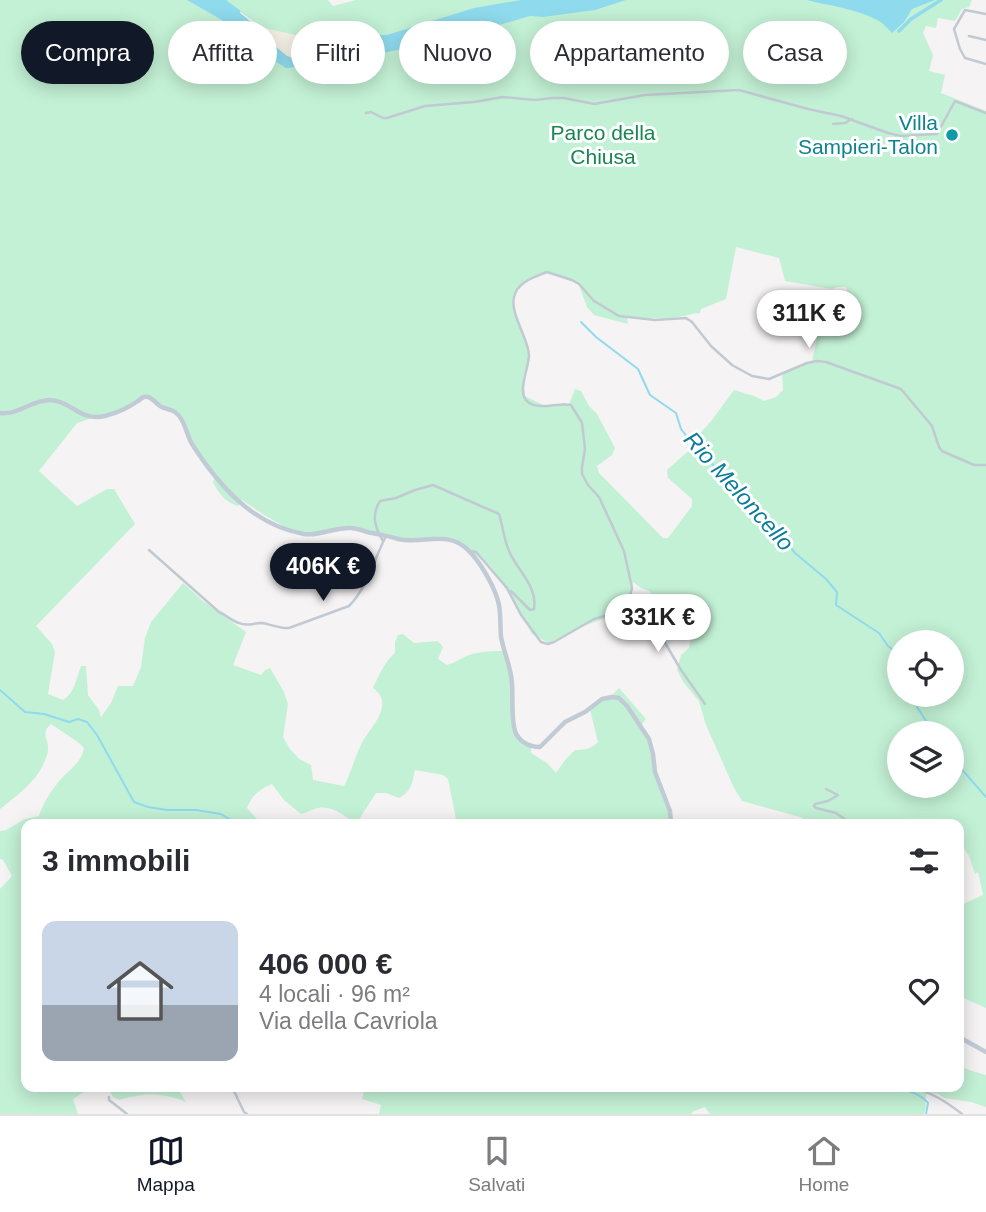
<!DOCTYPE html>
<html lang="it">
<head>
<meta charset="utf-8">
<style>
	:root { --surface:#fff; --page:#f7f7f7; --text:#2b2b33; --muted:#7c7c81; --line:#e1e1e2; --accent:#111827 }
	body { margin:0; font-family:Arial,sans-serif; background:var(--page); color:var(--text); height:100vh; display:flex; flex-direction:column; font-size:26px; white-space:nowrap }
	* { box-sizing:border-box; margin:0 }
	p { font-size:23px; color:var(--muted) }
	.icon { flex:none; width:38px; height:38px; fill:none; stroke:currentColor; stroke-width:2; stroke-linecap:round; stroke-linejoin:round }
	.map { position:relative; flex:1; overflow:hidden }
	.drawer { position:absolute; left:21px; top:819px; width:943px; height:273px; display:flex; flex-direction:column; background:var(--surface); border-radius:14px; box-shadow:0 4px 18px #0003 }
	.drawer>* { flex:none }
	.guide { position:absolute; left:21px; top:21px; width:945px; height:63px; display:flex; gap:14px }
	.buttons { position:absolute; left:887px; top:630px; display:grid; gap:14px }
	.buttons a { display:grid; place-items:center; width:77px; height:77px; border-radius:50%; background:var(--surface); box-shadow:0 4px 18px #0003; font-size:35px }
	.price { position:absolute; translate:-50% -60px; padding:0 16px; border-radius:24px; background:#fff; color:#222; font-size:23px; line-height:46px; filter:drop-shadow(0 2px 4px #0008) }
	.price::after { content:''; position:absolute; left:50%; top:42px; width:21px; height:16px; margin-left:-10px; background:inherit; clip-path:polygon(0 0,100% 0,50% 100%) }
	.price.on { background:var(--accent); color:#fff }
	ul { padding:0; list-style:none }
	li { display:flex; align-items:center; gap:21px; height:175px; padding:0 21px }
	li+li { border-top:2px solid var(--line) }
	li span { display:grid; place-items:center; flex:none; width:196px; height:140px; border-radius:14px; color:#555 }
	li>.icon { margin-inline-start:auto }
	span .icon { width:84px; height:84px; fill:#fffc; stroke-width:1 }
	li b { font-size:30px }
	h2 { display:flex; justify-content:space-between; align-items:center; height:84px; padding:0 21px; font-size:30px }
	.pill { padding:0 24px; border-radius:32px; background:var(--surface); box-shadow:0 4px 18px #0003; font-size:24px; line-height:63px }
	.pill.on { background:var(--accent); color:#fff }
	.tabs { display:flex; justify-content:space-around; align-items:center; height:98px; border-top:2px solid var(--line); background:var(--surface); font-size:19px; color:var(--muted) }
	.tabs a { display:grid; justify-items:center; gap:4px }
	.tabs .on { color:var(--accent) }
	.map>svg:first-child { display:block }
	.green { fill:#c3f1d5; fill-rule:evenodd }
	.sand { fill:#f5f0e5 }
	.water { fill:#90daee }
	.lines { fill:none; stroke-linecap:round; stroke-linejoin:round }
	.stream { stroke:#90daee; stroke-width:2 }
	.canal { stroke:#90daee; stroke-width:3.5 }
	.street { stroke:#c1cad2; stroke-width:2.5 }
	.secondary { stroke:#c1cbd6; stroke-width:4.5 }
	.culture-dot { fill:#0f9aa8; stroke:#fff; stroke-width:2.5 }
	.labels { text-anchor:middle; stroke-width:6; stroke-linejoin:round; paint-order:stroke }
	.culture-label { font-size:21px; fill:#0d838f; stroke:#fff; text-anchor:end }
	.park-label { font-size:21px; fill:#17864f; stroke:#fff }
	.water-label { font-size:23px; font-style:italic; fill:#0c7c9b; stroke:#fff }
</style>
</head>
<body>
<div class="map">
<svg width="986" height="1114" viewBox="0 0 986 1114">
	<rect width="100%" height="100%" fill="#f5f3f3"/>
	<!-- green -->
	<g class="green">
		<path d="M0 0H328L333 6 356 0H972L969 7 962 9 955 21 938 18 936 28 926 26 923 33 933 55 929 71 945 75 941 93 986 111V1008L959 996V906L983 895 978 872 975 874 969 856 959 841V824H931L925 821 923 824H803V818L742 801 734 788 706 725 699 701 684 683 677 670 681 655 689 648 691 636 688 619 680 611 659 601 649 591 641 588 633 582 629 605 626 607 625 611 581 627 549 643 532 634 515 603 491 567 471 551 438 536 424 541 344 529 313 537 289 529 264 515 242 500 238 506C225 502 219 494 213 482L216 474 202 459 178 414 167 411 148 395 117 414 92 418 77 423 39 471 77 506 107 489H114L135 524 36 626 52 644 55 652 48 694 63 700C74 694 77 677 81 666H86L88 695 99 710 101 717 111 703 118 686H133L141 667 145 638 151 622 183 583 203 601 246 632 233 665 261 675 265 670 270 668 284 692 288 704 283 737 290 749 299 759 311 765 313 780 344 786C351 773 354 759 361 745 368 729 397 705 373 688 379 675 384 663 395 653V642L398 635 403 634 414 643 438 641 443 647 438 659 447 665C455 663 461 658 469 655 481 651 494 651 506 651L514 687 515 723 516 733 522 740 531 745V753L547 763 556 773 566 759 575 750C585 750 591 749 598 742L590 710 602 698 611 696 619 688 646 719 639 728 650 742 653 768 667 804 671 824H457L448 779 443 775 415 770C412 783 412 791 399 798L386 793H376L356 824C345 816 332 805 318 808 312 809 307 813 301 814L284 800 272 784C261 788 251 796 247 808L256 818 264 824H26V1087H177L186 1102C160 1092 145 1093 119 1100L113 1097 109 1090 90 1088 73 1099 78 1114H0V889L12 876 3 860 0 859V831L6 830 25 819 39 816C43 803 51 791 60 780 69 770 82 762 84 748L79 743 51 724C40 734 49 738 48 749 48 754 45 761 43 765 34 784 16 796 0 809ZM736 247 779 258 785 281 832 289 819 330 812 361 782 375 783 390 776 397 764 401 754 396 734 390 712 420 694 440 695 445 667 470 668 478 692 499V506L668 538H663L599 473 597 466 612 455 615 448 597 414 589 406 581 391 575 389 569 404 573 409 565 403 547 407 525 396 523 378 530 353 512 300C520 282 533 278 551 272L579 285 587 307 594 315 628 324 627 317C644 318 661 319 678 317 686 316 692 313 700 313L701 309 726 299ZM837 287H846L848 294 851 298C847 307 840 317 830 318L826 312 827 300 832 289ZM900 642H952V695H900ZM900 733H952V786H900Z"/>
		<path d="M959 1065 969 1070 986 1075V1107L971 1102 944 1098 938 1094 927 1092 925 1102 926 1107 924 1114H710L705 1107 694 1111 691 1114H379L381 1105 362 1099 365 1087H959Z"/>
	</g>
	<!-- sand -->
	<path class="sand" d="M240 11 264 28 300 36 331 38 348 35H380L337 46 327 55 299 59 292 58 287 56 263 36 256 26 240 13Z"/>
	<!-- water -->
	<g class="water">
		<path d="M187 0H226L230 3 264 28 240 11V13L256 26 263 36 287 56 293 58 299 59 327 55 337 46 376 36 348 35 331 38 348 35H387L474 8 521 0H626L595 10 543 17 530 16 465 35 438 38 406 48 383 53 334 58 331 63 327 64 286 68 256 49 222 20Z"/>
		<path d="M807 0H935L912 9 904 22 892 33C888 29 884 24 879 21 858 9 830 6 807 0Z"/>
	</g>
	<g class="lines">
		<!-- stream -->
		<g class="stream">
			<path d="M581 322 596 337 638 369 650 395 676 413 681 429 701 454 739 488 769 521 795 553 826 579 837 592 836 605 879 633 888 646 900 655"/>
			<path d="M0 690 25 712 44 714 69 722 78 719 87 722 97 735 134 802 148 807 167 810H196L221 814 237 824"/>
			<path d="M918 695 917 707 934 733"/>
			<path d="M952 758 986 797"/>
			<path d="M896 1087C908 1091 920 1093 928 1103L926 1114"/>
		</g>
		<!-- canal -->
		<path class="canal" d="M899 31 911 19 941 0"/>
		<!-- street -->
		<g class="street">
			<path d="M986 14 965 10 954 29 960 49 965 58 986 64"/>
			<path d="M969 36 986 40"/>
			<path d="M366 113 371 112 383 118H387L425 106 474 102 503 97 535 100 552 98H564L594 104 645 95 739 90 808 109 841 116 888 133 901 136 937 134 955 101 986 113"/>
			<path d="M833 124 845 123 852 119"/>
			<path d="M383 541C375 528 371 515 380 501L396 498 415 490 433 485 499 514C503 527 504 541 510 553 518 571 538 587 534 609L530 610 511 591"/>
			<path d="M149 550 219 612C226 615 232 621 239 623 247 627 253 623 261 623 271 624 280 629 289 628L349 606C367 588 374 560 385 538"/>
			<path d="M471 551 476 552 507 588 521 615 541 642 548 644 554 642 594 619 622 611 627 608 632 588 624 551 599 497 588 485 582 474V467L585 449 582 423 571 405C558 402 540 411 528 402 516 393 529 368 529 355 528 337 510 315 514 297 517 282 535 277 547 272L572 280 579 284 594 301 619 316 655 320 686 318 692 322 711 346 732 365 752 376 769 379 807 363 817 361 826 362 901 389 932 426 939 447 942 451 974 465H986"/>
			<path d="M613 615 646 626 656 632 664 641 681 670 705 704"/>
			<path d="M816 808 836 813 849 822 860 824"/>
			<path d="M816 808 814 806 815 804 828 801 838 795 826 789"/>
			<path d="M232 1087 244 1112 247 1114"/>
			<path d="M911 1087C932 1093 944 1100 962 1114"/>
			<path d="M109 1097V1100L127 1114"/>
		</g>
		<!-- secondary -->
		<g class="secondary">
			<path d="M0 413C19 415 32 400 50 400 72 401 80 422 105 416 117 413 128 408 138 401 142 398 143 396 148 397 152 398 156 403 160 406 164 409 171 409 175 412 185 419 186 434 192 444 219 486 253 525 304 534 321 536 335 527 351 528 358 528 365 532 372 533 381 535 389 536 398 539 422 545 447 529 468 550 480 561 496 589 499 605 501 616 500 626 501 637 504 653 511 667 512 683 513 697 511 718 515 731 518 741 529 747 540 747L565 722 585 712 602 699 612 697 619 698 627 706 649 739 653 754 655 772 670 811 671 824"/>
			<path d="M959 1037 986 1052"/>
		</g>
	</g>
	<!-- markers -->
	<circle class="culture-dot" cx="952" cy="135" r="7"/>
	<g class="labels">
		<!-- culture labels -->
		<g class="culture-label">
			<text x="938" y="130">Villa<tspan x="938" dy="24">Sampieri-Talon</tspan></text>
		</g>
		<!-- park labels -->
		<g class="park-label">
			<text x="603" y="140">Parco della<tspan x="603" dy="24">Chiusa</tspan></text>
		</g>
		<!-- water labels -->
		<g class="water-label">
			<text transform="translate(739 491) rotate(48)" y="8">Rio Meloncello</text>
		</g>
	</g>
</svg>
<div class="buttons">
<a><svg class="icon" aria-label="locate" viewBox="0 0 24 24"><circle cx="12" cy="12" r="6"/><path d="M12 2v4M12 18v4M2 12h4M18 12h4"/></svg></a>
<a><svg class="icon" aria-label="layers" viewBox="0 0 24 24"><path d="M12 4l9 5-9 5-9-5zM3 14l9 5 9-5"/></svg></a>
</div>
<b class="price" style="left:809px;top:350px">311K €</b>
<b class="price on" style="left:323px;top:603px">406K €</b>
<b class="price" style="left:658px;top:654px">331K €</b>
<div class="guide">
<a class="pill on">Compra</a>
<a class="pill">Affitta</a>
<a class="pill">Filtri</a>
<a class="pill">Nuovo</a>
<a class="pill">Appartamento</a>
<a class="pill">Casa</a>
</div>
<section class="drawer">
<h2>3 immobili<svg class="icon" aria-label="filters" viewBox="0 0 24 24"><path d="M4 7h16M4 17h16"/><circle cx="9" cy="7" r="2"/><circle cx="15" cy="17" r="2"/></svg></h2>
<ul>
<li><span style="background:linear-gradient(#c9d6e8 60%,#9aa5b1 0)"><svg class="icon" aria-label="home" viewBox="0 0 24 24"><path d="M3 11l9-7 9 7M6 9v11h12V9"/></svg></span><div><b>406 000 €</b><p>4 locali · 96 m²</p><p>Via della Cavriola</p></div><svg class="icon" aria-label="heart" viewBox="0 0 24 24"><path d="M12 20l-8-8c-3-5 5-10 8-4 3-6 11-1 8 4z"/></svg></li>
</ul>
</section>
</div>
<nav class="tabs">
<a class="on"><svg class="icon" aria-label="map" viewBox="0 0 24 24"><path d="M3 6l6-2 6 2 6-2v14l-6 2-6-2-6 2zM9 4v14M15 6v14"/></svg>Mappa</a>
<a><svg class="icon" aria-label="saved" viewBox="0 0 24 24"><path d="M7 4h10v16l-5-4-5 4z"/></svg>Salvati</a>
<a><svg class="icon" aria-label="home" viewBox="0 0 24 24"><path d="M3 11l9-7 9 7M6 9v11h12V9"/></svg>Home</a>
</nav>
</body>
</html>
